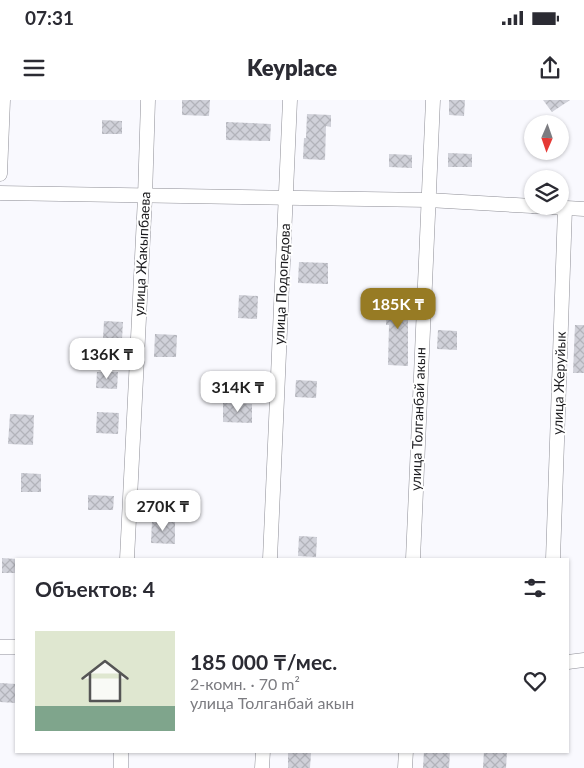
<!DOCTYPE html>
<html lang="ru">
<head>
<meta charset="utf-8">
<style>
	:root { --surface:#fff; --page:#f2f2f3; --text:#2b2b33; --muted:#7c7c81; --line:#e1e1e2; --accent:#977b24 }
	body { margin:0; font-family:Lato,sans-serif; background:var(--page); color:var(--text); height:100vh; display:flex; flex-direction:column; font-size:19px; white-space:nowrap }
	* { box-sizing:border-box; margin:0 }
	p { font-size:16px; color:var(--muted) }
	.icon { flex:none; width:28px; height:28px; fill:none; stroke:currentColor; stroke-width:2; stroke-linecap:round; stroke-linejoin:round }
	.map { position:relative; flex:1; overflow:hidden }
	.drawer { position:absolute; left:15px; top:458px; width:554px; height:195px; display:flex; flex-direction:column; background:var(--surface); border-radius:0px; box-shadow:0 1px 4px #0004 }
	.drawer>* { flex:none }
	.needle { width:32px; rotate:182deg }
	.controls { position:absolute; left:524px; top:15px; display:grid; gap:10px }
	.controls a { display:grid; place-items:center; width:45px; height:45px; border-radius:50%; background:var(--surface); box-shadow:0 1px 4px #0004; font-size:25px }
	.price { position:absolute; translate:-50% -42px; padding:0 11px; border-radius:10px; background:#fff; color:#222; font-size:16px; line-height:32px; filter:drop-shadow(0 1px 2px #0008) }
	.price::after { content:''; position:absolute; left:50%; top:30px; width:15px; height:11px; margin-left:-8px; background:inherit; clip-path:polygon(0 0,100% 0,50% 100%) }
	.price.current { background:var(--accent); color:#fff }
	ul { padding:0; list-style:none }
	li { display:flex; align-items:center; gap:15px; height:125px; padding:0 20px }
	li+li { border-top:1px solid var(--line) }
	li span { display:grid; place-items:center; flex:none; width:140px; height:100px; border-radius:0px; color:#555 }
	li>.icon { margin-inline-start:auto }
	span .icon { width:60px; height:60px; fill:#fffc; stroke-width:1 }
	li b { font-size:21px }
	h2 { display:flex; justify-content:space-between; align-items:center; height:60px; padding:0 20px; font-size:21px }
	.status { display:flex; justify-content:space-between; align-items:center; height:35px; padding:0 25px; background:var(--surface); direction:ltr }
	.status svg { height:14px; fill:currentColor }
	header { display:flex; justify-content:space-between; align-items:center; height:65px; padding:0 20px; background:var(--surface); font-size:22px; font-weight:800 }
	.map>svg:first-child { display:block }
	.building { fill:url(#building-cross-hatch) }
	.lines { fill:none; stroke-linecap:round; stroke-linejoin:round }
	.minor-casing { stroke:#8e8e96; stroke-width:15 }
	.minor { stroke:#fff; stroke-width:14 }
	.labels { text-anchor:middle; stroke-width:4; stroke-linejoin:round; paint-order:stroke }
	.street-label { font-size:14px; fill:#1a1a1d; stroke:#fff }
</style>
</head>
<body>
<div class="status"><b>07:31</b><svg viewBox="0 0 49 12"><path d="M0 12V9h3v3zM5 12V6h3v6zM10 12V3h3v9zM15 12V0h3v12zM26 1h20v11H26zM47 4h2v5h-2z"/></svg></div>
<header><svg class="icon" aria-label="menu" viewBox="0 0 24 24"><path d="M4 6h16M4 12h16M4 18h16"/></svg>Keyplace<svg class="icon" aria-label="share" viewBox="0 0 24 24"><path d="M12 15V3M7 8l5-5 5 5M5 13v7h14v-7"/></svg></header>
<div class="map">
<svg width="584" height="668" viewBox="0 0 584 668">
	<defs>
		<pattern id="building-cross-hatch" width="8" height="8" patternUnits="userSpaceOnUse" patternTransform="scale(1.25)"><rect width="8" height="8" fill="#d0d1d9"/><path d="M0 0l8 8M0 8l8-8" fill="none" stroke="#b2b3ba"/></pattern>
	</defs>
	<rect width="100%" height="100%" fill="#f9f9fe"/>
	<!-- building -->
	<g class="building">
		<path d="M182 0H210L209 16 182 15Z"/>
		<path d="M449 0H465L464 16 449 15Z"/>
		<path d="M543 0H570L552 12Z"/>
		<path d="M307 14 331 15V27L326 26 325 60 303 59 304 38H306Z"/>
		<path d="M102 20 122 21V34H102Z"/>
		<path d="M226 22 271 24 270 41 226 40Z"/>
		<path d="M448 53 472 54V67H448Z"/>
		<path d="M389 54 412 55V68L389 67Z"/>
		<path d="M299 162 328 163V184L298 183Z"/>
		<path d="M239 195 258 196 257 219 238 218Z"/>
		<path d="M387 196 408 197V266L388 265 389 225H386Z"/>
		<path d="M104 221 123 222 122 239H103Z"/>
		<path d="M575 225H584V273H573Z"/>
		<path d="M438 230 457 231V250L437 249Z"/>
		<path d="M155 234 177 235 176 257H154Z"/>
		<path d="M97 272H118L117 289 96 288Z"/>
		<path d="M296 280 317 281 316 298 295 297Z"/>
		<path d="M223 303 252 304V323L223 322Z"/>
		<path d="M97 312 119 313 118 334 96 333Z"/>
		<path d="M10 314 34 315 33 345 8 344Z"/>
		<path d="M21 373 41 374V392H21Z"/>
		<path d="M88 395 114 396 113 410H88Z"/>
		<path d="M152 420 175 421V444L151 443Z"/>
		<path d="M299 436 317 437 316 457 298 456Z"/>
		<path d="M2 458 16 459V473H2Z"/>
		<path d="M0 583 16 584V603L0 602Z"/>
		<path d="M424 651H450L449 668H423Z"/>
		<path d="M484 651H507L506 668H483Z"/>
		<path d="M288 652 311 653 310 668H288Z"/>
	</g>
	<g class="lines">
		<!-- minor casing -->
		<g class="minor-casing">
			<g id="minor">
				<path d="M0 74 3 0"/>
				<path d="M0 93 428 100 532 106"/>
				<path d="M533 106 584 109"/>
				<path d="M127 459 145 97 148 0"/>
				<path d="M270 459 290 0"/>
				<path d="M413 459 433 0"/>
				<path d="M553 459 565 108"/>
				<path d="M0 547H16"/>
				<path d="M568 562 584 560"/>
				<path d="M121 668V651"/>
				<path d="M262 668 263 651"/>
				<path d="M405 668 406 651"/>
			</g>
		</g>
		<!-- minor -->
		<use href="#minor" class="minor"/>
	</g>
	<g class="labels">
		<!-- street labels -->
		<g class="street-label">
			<text transform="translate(142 154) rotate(-87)" y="5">улица Жакыпбаева</text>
			<text transform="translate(282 184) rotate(-87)" y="5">улица Подопедова</text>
			<text transform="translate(559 283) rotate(-88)" y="5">улица Жеруйык</text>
			<text transform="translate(418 319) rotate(-88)" y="5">улица Толганбай акын</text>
		</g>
	</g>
</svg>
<div class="controls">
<a><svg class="needle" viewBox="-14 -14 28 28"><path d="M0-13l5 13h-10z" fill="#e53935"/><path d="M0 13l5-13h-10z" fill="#7c7c81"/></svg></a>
<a><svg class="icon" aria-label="layers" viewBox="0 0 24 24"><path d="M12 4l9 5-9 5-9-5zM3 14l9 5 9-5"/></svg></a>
</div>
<b class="price current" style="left:398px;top:230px">185K ₸</b>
<b class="price" style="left:107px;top:280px">136K ₸</b>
<b class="price" style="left:238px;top:313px">314K ₸</b>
<b class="price" style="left:163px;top:432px">270K ₸</b>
<section class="drawer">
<h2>Объектов: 4<svg class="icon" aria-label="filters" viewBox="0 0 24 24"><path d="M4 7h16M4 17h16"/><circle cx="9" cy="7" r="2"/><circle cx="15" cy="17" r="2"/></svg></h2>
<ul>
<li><span style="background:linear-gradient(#dfe7d0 75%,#7fa58c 0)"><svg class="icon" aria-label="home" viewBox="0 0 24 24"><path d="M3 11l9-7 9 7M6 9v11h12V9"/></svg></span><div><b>185 000 ₸/мес.</b><p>2-комн. · 70 m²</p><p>улица Толганбай акын</p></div><svg class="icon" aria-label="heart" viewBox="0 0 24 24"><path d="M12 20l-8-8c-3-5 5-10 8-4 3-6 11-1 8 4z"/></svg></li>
</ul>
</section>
</div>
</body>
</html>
